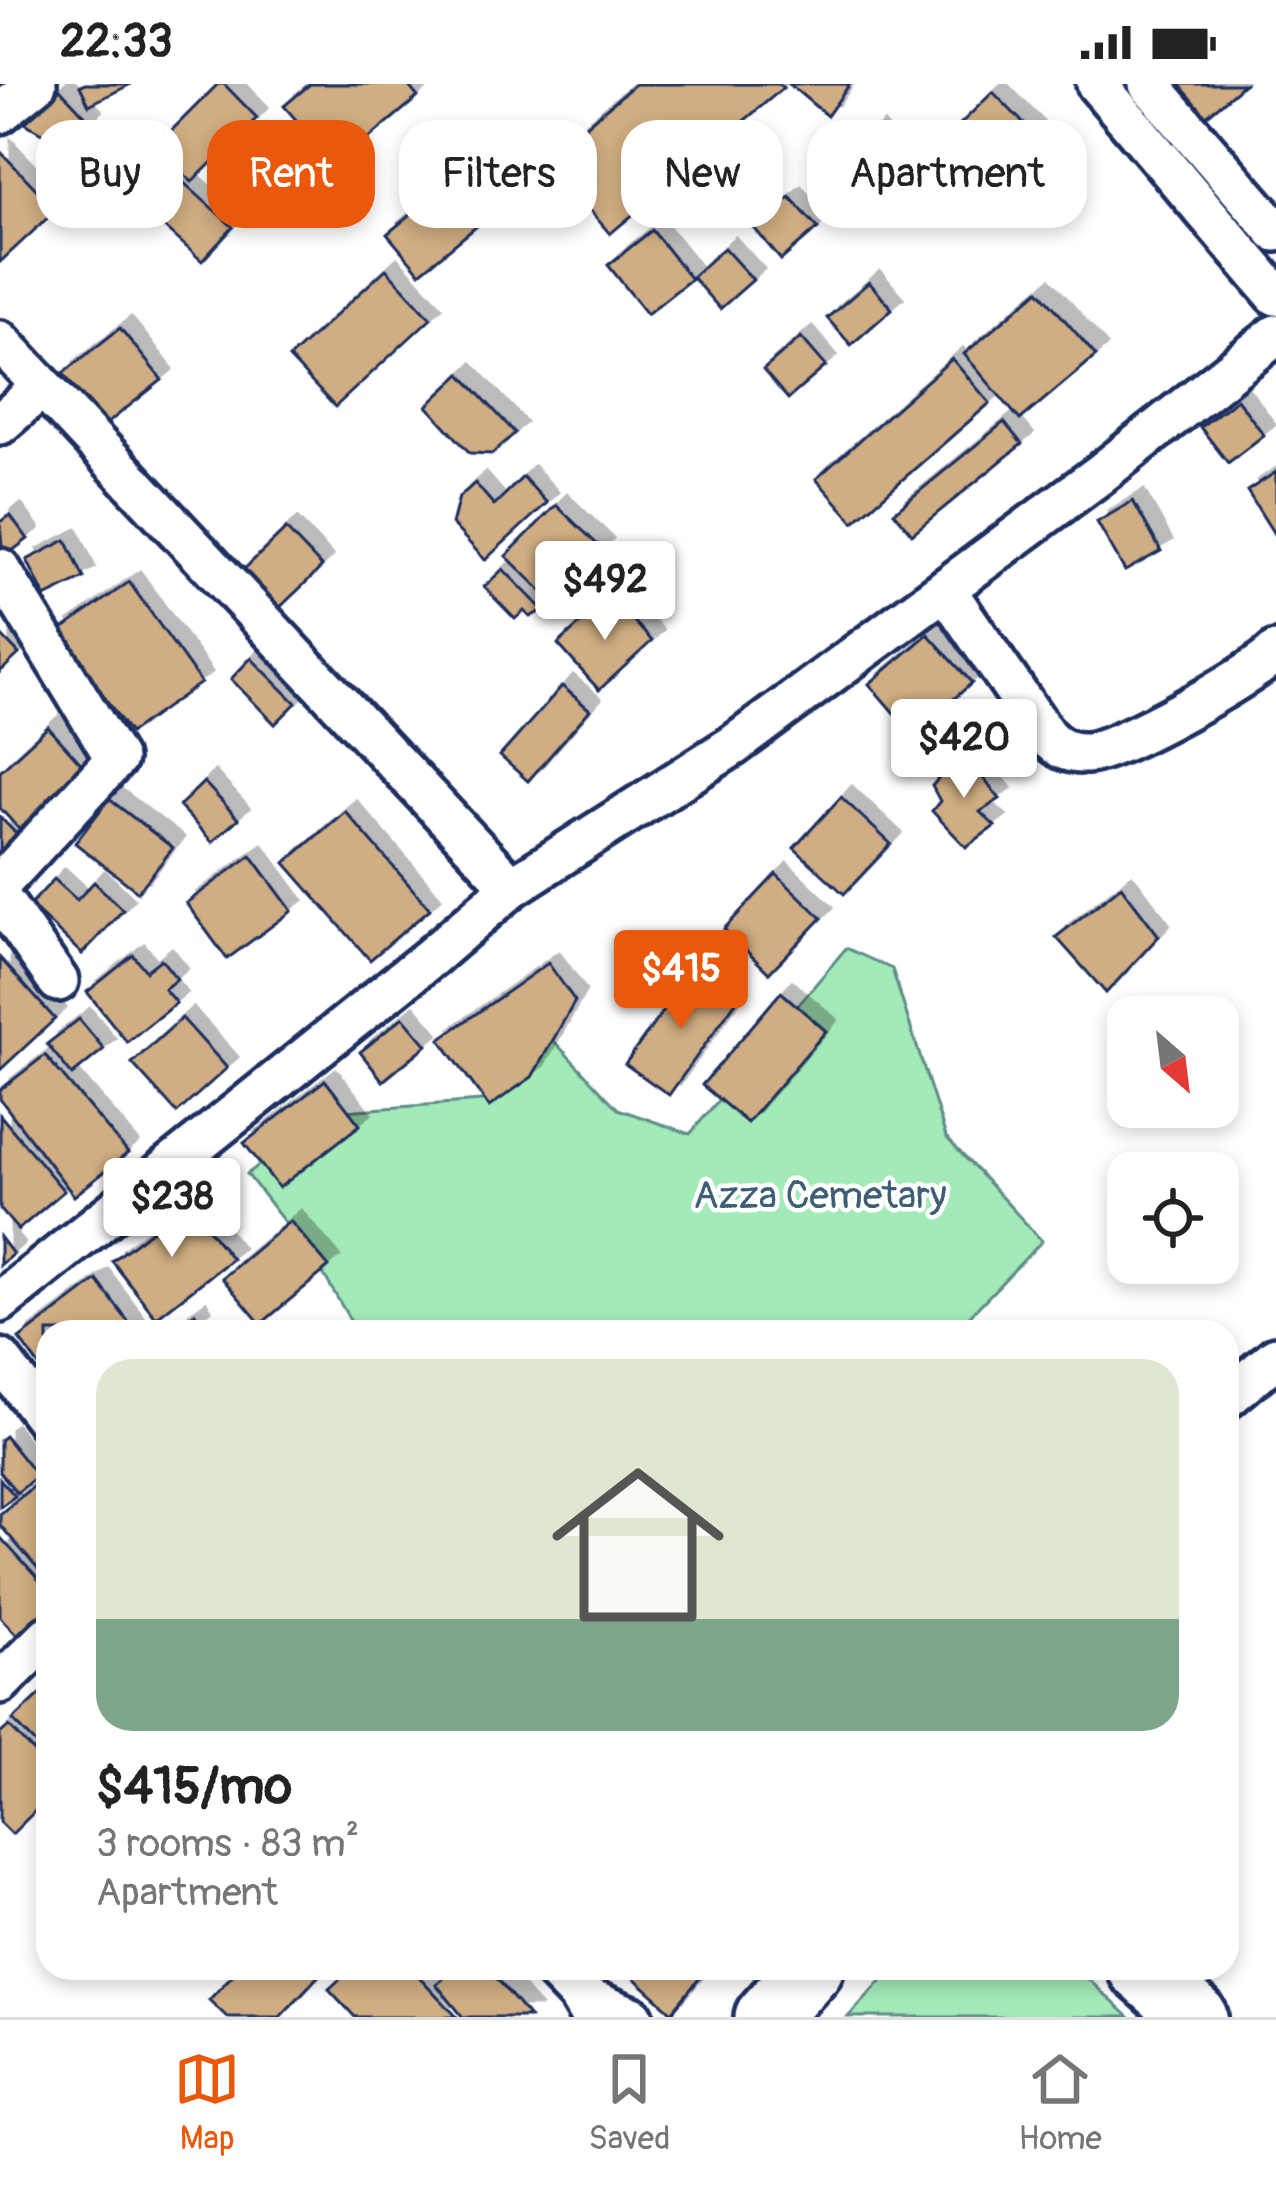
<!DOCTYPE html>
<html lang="en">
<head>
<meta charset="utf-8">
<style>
	:root { --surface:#fff; --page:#f2f2f2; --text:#222; --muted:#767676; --line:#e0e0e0; --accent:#ea580c }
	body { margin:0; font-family:Pangolin,sans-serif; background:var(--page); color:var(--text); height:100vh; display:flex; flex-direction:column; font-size:45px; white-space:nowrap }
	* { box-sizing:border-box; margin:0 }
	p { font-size:39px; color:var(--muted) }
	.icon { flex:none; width:66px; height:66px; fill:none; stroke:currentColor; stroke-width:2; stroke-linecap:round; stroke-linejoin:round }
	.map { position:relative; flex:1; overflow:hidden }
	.side { position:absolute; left:36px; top:1236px; width:1203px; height:660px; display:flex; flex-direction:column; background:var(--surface); border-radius:36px; box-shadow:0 6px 18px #0003 }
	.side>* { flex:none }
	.hud { position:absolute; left:36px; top:36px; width:1206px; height:108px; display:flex; gap:24px }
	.needle { width:78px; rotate:152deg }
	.buttons { position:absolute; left:1107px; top:912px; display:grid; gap:24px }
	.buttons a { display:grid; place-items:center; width:132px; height:132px; border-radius:24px; background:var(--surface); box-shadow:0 6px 18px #0003; font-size:60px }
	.price { position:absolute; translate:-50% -102px; padding:0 27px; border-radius:12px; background:#fff; color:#222; font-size:39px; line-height:78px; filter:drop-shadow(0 3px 6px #0008) }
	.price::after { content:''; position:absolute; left:50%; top:72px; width:36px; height:27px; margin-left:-18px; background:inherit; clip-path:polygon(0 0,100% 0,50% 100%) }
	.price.selected { background:var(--accent); color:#fff }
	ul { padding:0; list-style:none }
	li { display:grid; align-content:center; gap:24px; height:636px; padding:0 60px }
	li+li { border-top:3px solid var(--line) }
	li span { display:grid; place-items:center; height:372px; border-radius:36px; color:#555 }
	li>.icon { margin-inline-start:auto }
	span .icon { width:216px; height:216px; fill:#fffc; stroke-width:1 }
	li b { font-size:51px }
	.chip { padding:0 42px; border-radius:36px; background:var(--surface); box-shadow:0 6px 18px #0003; font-size:42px; line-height:108px }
	.chip.selected { background:var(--accent); color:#fff }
	.status { display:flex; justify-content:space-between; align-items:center; height:84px; padding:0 60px; background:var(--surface); direction:ltr }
	.status svg { height:33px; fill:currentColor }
	.tabs { display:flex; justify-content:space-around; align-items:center; height:168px; border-top:3px solid var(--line); background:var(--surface); font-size:33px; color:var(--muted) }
	.tabs a { display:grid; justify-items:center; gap:6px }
	.tabs .selected { color:var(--accent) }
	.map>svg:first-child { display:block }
	.green { fill:#a2eab7; stroke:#5e8c8a; stroke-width:3 }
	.building { fill:#d0ad82; stroke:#1b2f5e; stroke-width:3; filter:url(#shadow) }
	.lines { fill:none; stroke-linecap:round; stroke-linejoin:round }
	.street-casing { stroke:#1b2f5e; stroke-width:48 }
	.primary-casing { stroke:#1b2f5e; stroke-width:72 }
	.street { stroke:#fff; stroke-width:39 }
	.primary { stroke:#fff; stroke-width:63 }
	.labels { text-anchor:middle; stroke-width:9; stroke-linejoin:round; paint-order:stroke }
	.park-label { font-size:39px; fill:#3d5e74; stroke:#fff }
</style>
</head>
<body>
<div class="status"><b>22:33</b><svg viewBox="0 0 49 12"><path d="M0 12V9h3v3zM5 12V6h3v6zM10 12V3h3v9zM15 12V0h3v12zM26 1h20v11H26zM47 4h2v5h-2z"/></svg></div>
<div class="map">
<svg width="1276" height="1933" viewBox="0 0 1276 1933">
	<defs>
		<filter id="shadow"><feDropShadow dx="11" dy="-11" stdDeviation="0" flood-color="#0004"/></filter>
	</defs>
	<rect width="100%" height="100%" fill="#fff"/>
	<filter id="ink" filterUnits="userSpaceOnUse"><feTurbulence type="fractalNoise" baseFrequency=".00833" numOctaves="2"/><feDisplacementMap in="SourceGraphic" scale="24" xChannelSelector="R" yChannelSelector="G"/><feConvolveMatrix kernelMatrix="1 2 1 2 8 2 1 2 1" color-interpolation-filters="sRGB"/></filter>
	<g filter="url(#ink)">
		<!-- green -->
		<g class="green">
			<path d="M846 864 892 885 946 1053 1042 1157 954 1248H357L320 1184 247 1090 330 1028 481 1017 538 940 618 1025 690 1050Z"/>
			<path d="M893 1884H1076L1129 1933H848Z"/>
		</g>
		<!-- building -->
		<g class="building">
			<path d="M85 0H131L89 21 80 2Z"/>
			<path d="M218 0H224L257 34 192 98 156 62Z"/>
			<path d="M310 0H407L418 13 336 82 284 22Z"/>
			<path d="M635 0H779L783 4 610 150 546 75Z"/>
			<path d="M789 0H850L827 32Z"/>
			<path d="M1162 0H1244L1202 36 1191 16 1182 24Z"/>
			<path d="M60 5 91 38 65 63 25 39Z"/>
			<path d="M993 8 1034 50 989 94 948 52Z"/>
			<path d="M873 50 896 79 859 108 836 80Z"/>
			<path d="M0 67 56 126 0 178Z"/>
			<path d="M182 97 233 143 202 177 151 131Z"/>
			<path d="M444 103 477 142 420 189 387 150Z"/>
			<path d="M790 113 818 144 781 176 754 144Z"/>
			<path d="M652 146 691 195 647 230 608 181Z"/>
			<path d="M724 164 753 196 720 225 692 193Z"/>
			<path d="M386 185 431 234 335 323 289 274Z"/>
			<path d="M869 198 892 225 851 261 827 234Z"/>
			<path d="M1039 206 1096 272 1020 336 964 270Z"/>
			<path d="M120 244 162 296 104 342 63 289Z"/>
			<path d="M801 253 826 282 788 315 763 286Z"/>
			<path d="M952 275 990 319 854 438 816 395Z"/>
			<path d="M461 290 515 349 492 370 470 369 427 322Z"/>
			<path d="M1237 315 1264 351 1228 379 1200 343Z"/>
			<path d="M1004 338 1022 360 912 450 894 428Z"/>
			<path d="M1276 388V453L1247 407Z"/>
			<path d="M523 393 547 419 485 476 452 440 459 413 475 399 494 421Z"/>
			<path d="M1133 417 1161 467 1125 487 1097 438Z"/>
			<path d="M556 421 602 465 551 516 506 472Z"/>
			<path d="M10 431 28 455 3 474 0 438Z"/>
			<path d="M286 445 322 483 275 528 239 490Z"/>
			<path d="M66 456 84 494 45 513 27 476Z"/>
			<path d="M503 485 543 526 530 533 524 527 515 535 484 503Z"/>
			<path d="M129 498 201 599 130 649 58 548Z"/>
			<path d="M611 512 652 557 599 606 558 560Z"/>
			<path d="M0 550 19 570 0 588Z"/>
			<path d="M928 550 972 599 913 651 869 600Z"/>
			<path d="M251 574 296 619 275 640 231 595Z"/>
			<path d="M562 602 590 626 528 697 500 672Z"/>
			<path d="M48 643 94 694 27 754 0 724V687Z"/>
			<path d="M962 668 1000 715 980 728 995 742 966 763 932 727 940 717 932 702Z"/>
			<path d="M204 698 238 735 212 758 179 722Z"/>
			<path d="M841 713 891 760 844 810 794 764Z"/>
			<path d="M109 715 173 764 138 808 75 759Z"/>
			<path d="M345 727 430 825 370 876 285 779Z"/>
			<path d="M0 733 27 761 0 788Z"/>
			<path d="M251 771 292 827 227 875 186 819Z"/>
			<path d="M776 790 822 834 769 889 724 845Z"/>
			<path d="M54 795 77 816 94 798 123 826 82 870 30 821Z"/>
			<path d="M1121 802 1159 852 1106 909 1056 853Z"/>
			<path d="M133 871 146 887 161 875 177 895 164 905 176 919 127 958 87 908Z"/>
			<path d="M0 874 55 935 0 986Z"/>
			<path d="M548 879 575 917 532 993 489 1023 440 955Z"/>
			<path d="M694 884 737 916 669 1011 625 980Z"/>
			<path d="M781 908 826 947 747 1039 702 1001Z"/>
			<path d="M403 933 427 961 383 997 360 968Z"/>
			<path d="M182 934 227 984 177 1029 132 979Z"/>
			<path d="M79 935 104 965 72 991 47 960Z"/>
			<path d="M45 971 128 1069 74 1112 0 1015V1006Z"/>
			<path d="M325 996 360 1041 279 1104 244 1059Z"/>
			<path d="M0 1031 64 1107 18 1146 0 1125Z"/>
			<path d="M187 1119 232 1175 156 1234 112 1177Z"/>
			<path d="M290 1137 329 1183 261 1240 222 1194Z"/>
			<path d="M0 1153 13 1170 0 1181Z"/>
			<path d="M97 1196 136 1248H48V1294L19 1255Z"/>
			<path d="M195 1229 200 1237 183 1248 178 1241Z"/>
			<path d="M5 1352 37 1392 17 1409 0 1388V1356Z"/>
			<path d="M0 1395 15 1412 0 1423Z"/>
			<path d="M36 1400 48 1414V1497L0 1441V1430Z"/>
			<path d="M0 1453 48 1506V1523L17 1551 0 1533Z"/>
			<path d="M48 1603V1672L13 1636Z"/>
			<path d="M9 1642 48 1682V1714L12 1750 0 1738V1650Z"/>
			<path d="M239 1884H320L323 1887 280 1933H227L209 1916Z"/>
			<path d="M352 1884H411L457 1933H355L329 1905Z"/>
			<path d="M455 1884H488L529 1933H463L436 1900Z"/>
			<path d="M623 1884H708L672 1928Z"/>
		</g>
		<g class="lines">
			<!-- street casing -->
			<g class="street-casing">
				<g id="street">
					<path d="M1097 0 1276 211"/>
					<path d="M1149 0 1276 147"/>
					<path d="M0 29 36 0"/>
					<path d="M0 257 512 803"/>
					<path d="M0 340 42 303"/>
					<path d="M0 485 116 675 0 800"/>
					<path d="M945 505 1046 652C1057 664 1069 670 1087 669 1118 667 1253 591 1276 568"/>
					<path d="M0 814 58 897"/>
					<path d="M0 1218 431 873 512 803 734 661 1099 391 1276 251"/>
					<path d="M0 1275 48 1338"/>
					<path d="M1227 1314 1276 1273"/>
					<path d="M0 1599 48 1552"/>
					<path d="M552 1884 578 1911 591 1933"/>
					<path d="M578 1911 633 1933"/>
				</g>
			</g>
			<!-- primary casing -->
			<g class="primary-casing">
				<g id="primary">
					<path d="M1140 1884 1195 1933"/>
					<path d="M767 1933 811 1884"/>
				</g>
			</g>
			<!-- street -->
			<use href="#street" class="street"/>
			<!-- primary -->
			<use href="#primary" class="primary"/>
		</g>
	</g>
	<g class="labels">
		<!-- park labels -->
		<g class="park-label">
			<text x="820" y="1124">Azza Cemetary</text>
		</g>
	</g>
</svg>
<div class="buttons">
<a><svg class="needle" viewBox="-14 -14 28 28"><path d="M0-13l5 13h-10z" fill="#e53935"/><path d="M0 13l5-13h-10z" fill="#767676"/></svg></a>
<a><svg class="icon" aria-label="locate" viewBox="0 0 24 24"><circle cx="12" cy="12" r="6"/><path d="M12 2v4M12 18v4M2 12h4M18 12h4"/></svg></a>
</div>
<b class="price" style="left:605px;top:559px">$492</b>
<b class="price" style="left:964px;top:717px">$420</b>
<b class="price selected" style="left:681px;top:948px">$415</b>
<b class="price" style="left:172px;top:1176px">$238</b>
<div class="hud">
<a class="chip">Buy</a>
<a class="chip selected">Rent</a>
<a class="chip">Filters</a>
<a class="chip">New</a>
<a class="chip">Apartment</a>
</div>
<section class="side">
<ul>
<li><span style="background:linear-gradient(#dfe7d0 70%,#7fa58c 0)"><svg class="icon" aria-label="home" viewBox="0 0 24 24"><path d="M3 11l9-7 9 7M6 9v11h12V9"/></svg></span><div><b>$415/mo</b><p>3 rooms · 83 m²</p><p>Apartment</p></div></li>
</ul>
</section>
</div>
<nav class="tabs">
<a class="selected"><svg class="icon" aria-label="map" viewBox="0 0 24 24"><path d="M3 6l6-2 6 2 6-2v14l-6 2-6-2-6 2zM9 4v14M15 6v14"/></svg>Map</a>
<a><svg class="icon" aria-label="saved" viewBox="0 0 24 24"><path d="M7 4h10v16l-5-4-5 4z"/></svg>Saved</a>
<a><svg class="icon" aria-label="home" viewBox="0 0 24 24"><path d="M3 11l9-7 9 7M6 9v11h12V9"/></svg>Home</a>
</nav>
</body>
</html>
